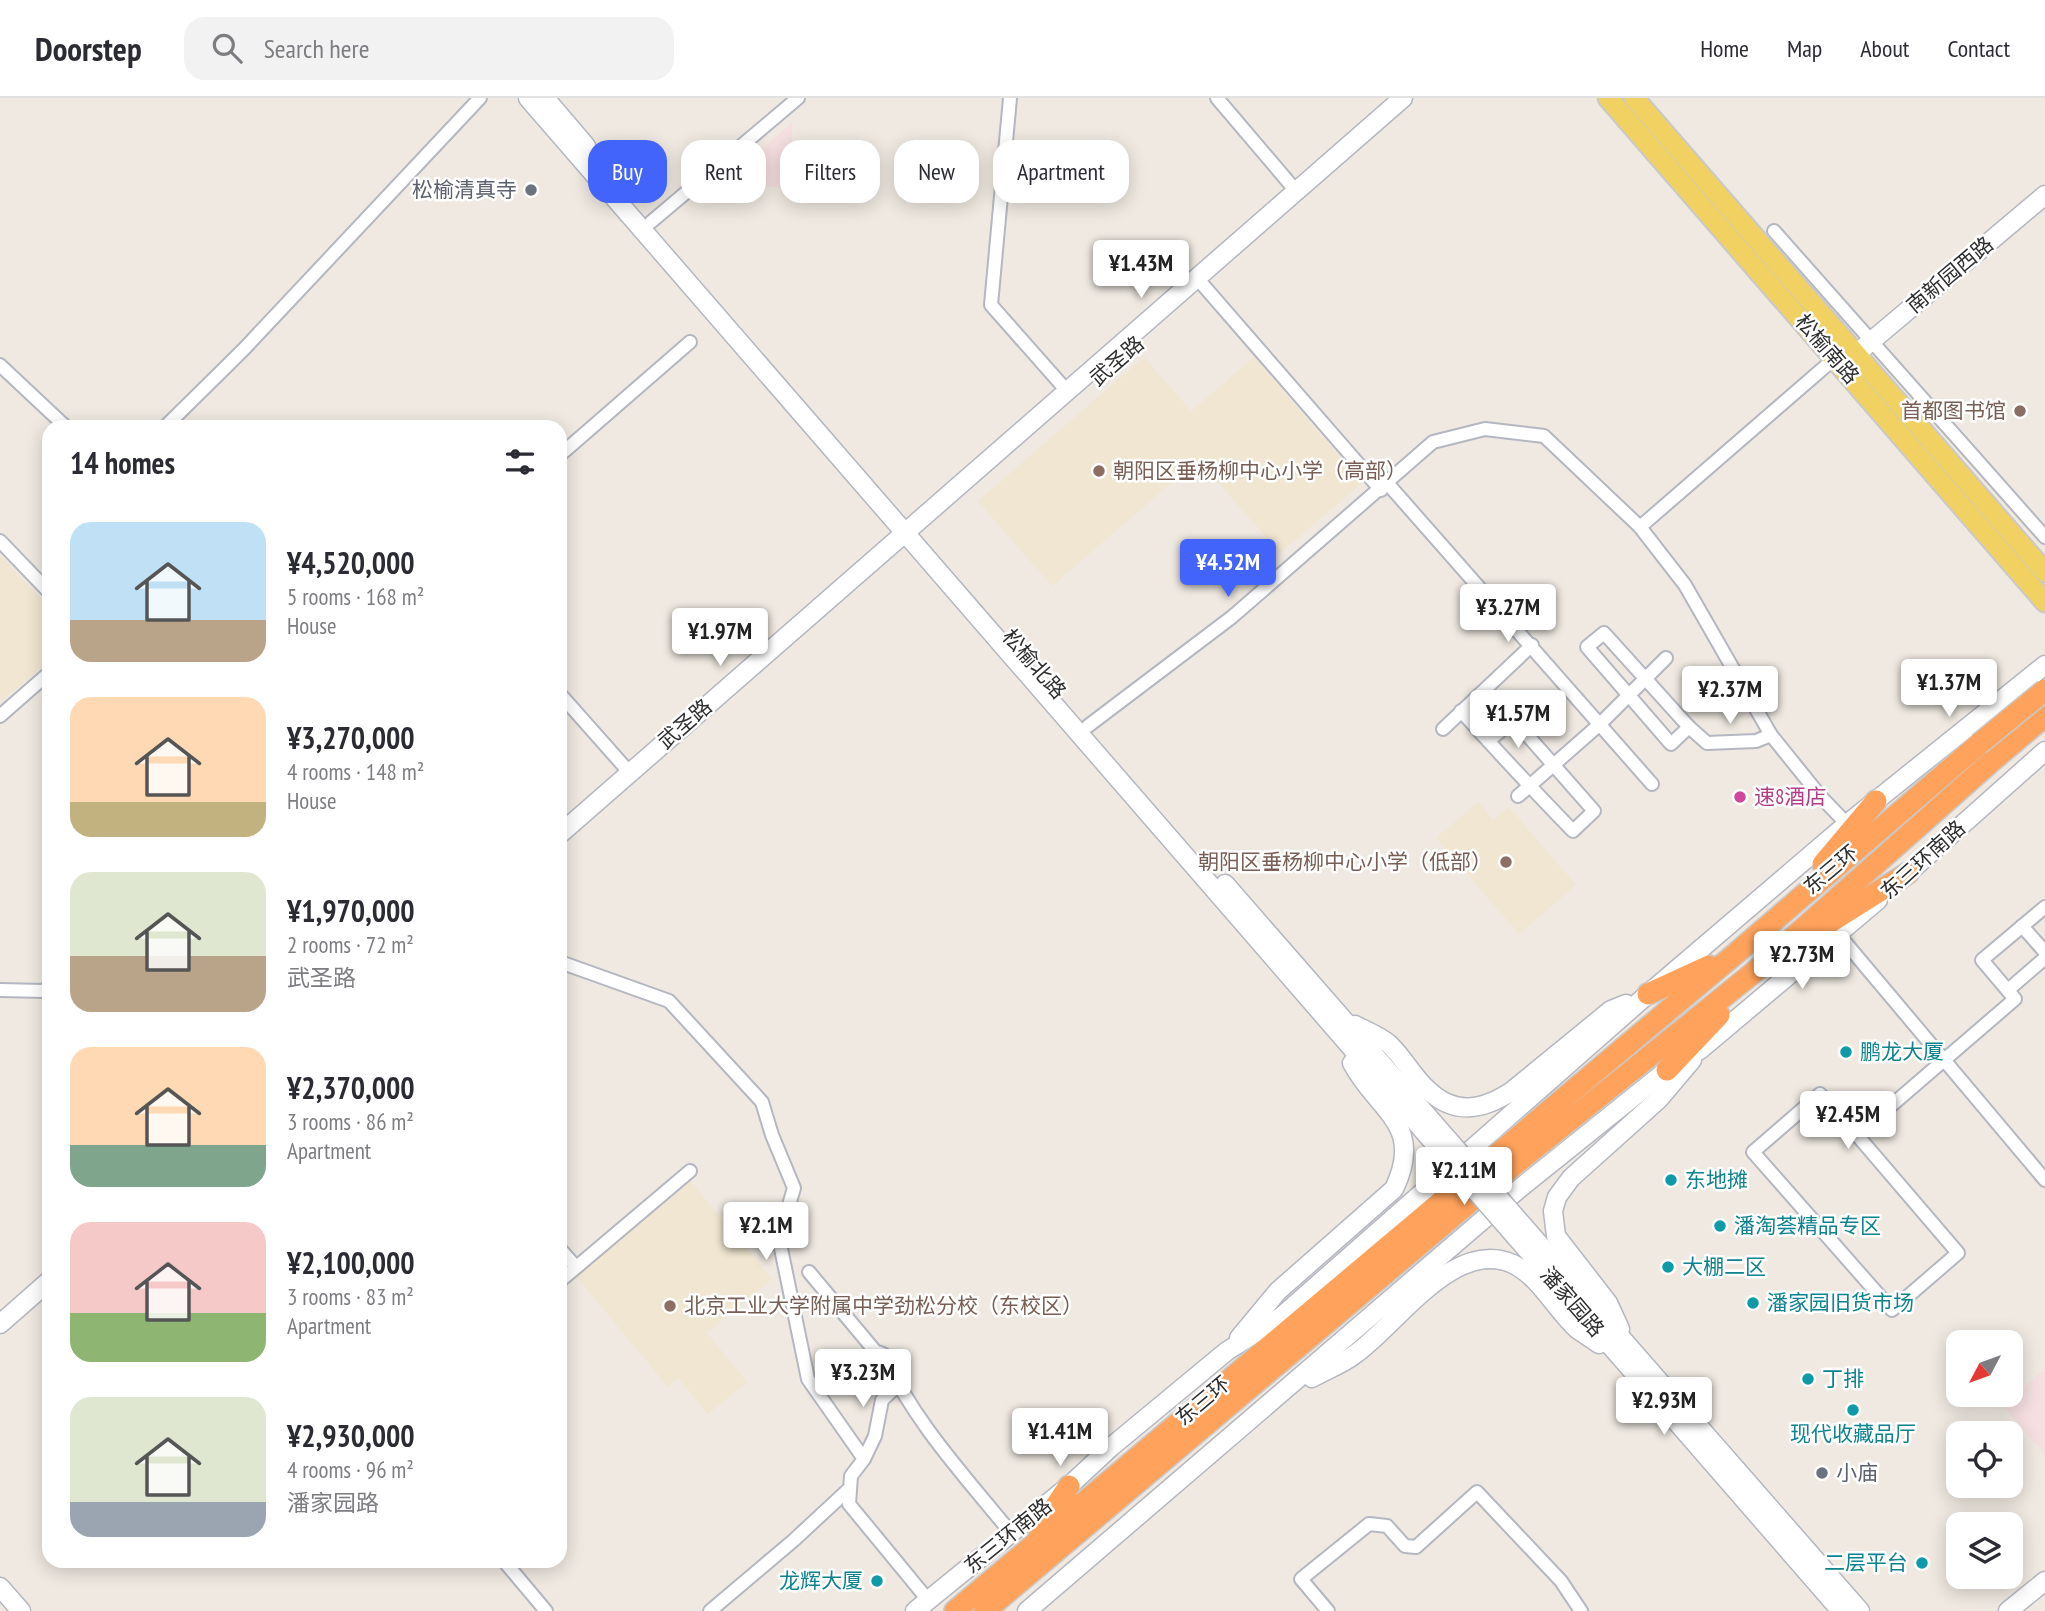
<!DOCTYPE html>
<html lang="en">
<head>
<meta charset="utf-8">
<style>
	:root { --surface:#fff; --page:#f2f2f3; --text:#2b2b33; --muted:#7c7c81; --line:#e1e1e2; --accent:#4264fb }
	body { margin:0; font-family:"PT Sans Narrow","Noto Sans SC",sans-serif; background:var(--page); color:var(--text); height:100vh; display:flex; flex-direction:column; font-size:26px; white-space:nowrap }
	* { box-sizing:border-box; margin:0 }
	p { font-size:23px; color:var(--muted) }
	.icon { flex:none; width:38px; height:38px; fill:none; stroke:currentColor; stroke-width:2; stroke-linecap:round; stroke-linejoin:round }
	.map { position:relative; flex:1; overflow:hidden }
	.sheet { position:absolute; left:42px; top:322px; width:525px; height:1148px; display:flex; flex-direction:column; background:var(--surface); border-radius:21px; box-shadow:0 4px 18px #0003 }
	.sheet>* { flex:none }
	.guide { position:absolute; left:588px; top:42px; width:665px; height:63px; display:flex; gap:14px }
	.needle { width:46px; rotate:229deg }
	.fabs { position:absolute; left:1946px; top:1232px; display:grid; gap:14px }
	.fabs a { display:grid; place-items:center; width:77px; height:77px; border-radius:14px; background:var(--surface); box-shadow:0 4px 18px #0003; font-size:35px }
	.price { position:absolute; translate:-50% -60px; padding:0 16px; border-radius:7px; background:#fff; color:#222; font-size:23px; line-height:46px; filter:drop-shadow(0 2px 4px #0008) }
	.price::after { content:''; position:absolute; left:50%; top:42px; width:21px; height:16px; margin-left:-10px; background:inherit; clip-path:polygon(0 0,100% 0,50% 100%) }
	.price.selected { background:var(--accent); color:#fff }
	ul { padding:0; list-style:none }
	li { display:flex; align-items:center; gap:21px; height:175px; padding:0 28px }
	li span { display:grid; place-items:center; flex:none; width:196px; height:140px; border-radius:21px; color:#555 }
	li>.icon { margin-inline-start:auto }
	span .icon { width:84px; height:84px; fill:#fffc; stroke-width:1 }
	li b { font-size:30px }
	h2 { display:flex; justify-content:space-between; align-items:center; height:84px; padding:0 28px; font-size:30px }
	.tag { padding:0 24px; border-radius:21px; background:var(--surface); box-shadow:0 4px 18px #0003; font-size:24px; line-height:63px }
	.tag.selected { background:var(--accent); color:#fff }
	header { display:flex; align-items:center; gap:42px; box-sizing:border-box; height:98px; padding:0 35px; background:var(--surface); border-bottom:2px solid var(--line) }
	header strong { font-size:33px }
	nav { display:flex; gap:38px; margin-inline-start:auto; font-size:24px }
	.search { width:490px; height:63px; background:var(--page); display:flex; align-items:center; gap:18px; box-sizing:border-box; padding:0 24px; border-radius:21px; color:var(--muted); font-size:26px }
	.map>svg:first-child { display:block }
	.education { fill:#f0e6d1 }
	.medical { fill:#f5dfe0 }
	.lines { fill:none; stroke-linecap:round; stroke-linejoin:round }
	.street-casing { stroke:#b4b7c1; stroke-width:16 }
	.secondary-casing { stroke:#b4b7c1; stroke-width:21 }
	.primary-casing { stroke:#c9c9c9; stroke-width:23 }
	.highway-casing { stroke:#c9c9c9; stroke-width:24 }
	.street { stroke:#fff; stroke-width:12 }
	.secondary { stroke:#fff; stroke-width:18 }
	.primary { stroke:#f2d163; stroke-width:19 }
	.highway { stroke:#ffa35c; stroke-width:21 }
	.secondary-bridge-casing { stroke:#b4b7c1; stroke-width:21; stroke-linecap:butt }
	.highway-bridge-casing { stroke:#c9c9c9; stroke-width:24; stroke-linecap:butt }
	.secondary-bridge { stroke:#fff; stroke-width:18 }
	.highway-bridge { stroke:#ffa35c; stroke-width:21 }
	.worship-dot { fill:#6b7280; stroke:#fff; stroke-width:2.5 }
	.education-dot { fill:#8d6e63; stroke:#fff; stroke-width:2.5 }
	.hotel-dot { fill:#d1479c; stroke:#fff; stroke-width:2.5 }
	.culture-dot { fill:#0f9aa8; stroke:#fff; stroke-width:2.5 }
	.labels { text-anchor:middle; stroke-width:5; stroke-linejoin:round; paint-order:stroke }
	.worship-label { font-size:21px; fill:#5b616d; stroke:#fff; text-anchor:end }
	.street-label { font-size:21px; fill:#2e2e2e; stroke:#fff }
	.education-label { font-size:21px; fill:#785e54; stroke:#fff; text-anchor:end }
	.hotel-label { font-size:21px; fill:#b23c85; stroke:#fff; text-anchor:start }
	.culture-label { font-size:21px; fill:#0d838f; stroke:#fff; text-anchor:start }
</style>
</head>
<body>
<header>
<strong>Doorstep</strong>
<div class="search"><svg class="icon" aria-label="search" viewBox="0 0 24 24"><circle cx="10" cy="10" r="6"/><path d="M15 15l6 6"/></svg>Search here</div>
<nav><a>Home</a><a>Map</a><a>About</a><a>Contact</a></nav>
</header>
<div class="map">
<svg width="2045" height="1513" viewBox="0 0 2045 1513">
	<rect width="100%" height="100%" fill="#efe9e1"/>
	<!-- education -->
	<g class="education">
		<path d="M1144 259 1191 313 1254 259 1362 385 1280 455 1198 362 1052 488 978 403Z"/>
		<path d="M0 458 49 509V563L0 604Z"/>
		<path d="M1478 704 1493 722 1509 709 1576 787 1519 836 1436 740Z"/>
		<path d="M689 1081 772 1181 707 1235 747 1284 708 1316 678 1280 668 1289 574 1176Z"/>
	</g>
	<!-- medical -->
	<g class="medical">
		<path d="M792 25V91L724 84Z"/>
		<path d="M2045 1271V1357L2003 1307Z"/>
	</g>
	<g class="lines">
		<!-- street casing -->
		<g class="street-casing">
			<g id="street">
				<path d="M1010 0 991 207 1067 293"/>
				<path d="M1217 0 1296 93"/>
				<path d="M651 124 798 0"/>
				<path d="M1774 133 2045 439"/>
				<path d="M1203 187 1381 392"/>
				<path d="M0 267 66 329"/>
				<path d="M165 329 244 251 480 0"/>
				<path d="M560 357 690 244"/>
				<path d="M1388 386 1652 686"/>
				<path d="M1640 429 1835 260"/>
				<path d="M0 443 49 494"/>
				<path d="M1604 535 1689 629 1671 646 1587 549Z"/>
				<path d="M560 596 630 675"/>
				<path d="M1461 613C1498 654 1535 694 1573 733L1594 713 1514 622 1488 643"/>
				<path d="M0 618 49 575"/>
				<path d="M1088 628 1232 519 1433 344 1485 331 1544 338 1640 429 1685 487 1771 637 1821 699 1847 726"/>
				<path d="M1689 629 1707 645 1756 643 1771 637"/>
				<path d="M1443 631 1532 547"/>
				<path d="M1518 698 1600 626 1666 560"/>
				<path d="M2022 828 2045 854"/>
				<path d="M1839 837 2045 1082"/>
				<path d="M560 864 669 903 762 1004 772 1037 794 1090 779 1141 808 1281 864 1361 851 1378 849 1406 928 1502"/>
				<path d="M0 892 44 893 49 888"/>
				<path d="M2008 892 2045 860"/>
				<path d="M1857 1037 1820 996 1753 1054 1892 1212 1958 1155 1857 1037 2015 901 1982 862 2045 809"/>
				<path d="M560 1151 576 1169"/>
				<path d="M809 1174 875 1253 883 1256C914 1324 964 1377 1011 1435"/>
				<path d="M560 1183 690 1073"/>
				<path d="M864 1361 875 1338 882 1302 897 1288"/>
				<path d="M504 1463 546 1513"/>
				<path d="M710 1513 794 1442 850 1390"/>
				<path d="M1328 1513 1301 1481 1369 1426 1387 1428 1405 1448 1416 1449 1477 1394 1561 1483 1581 1513"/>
			</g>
		</g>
		<!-- secondary casing -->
		<g class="secondary-casing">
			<g id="secondary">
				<path d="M528 0 1441 1053"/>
				<path d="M545 0 586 48"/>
				<path d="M1856 256 2045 97"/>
				<path d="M560 736 1403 0"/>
				<path d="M1899 783 2045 653"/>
				<path d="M1225 786 1451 1045"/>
				<path d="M1355 927C1366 933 1380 938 1389 946 1404 960 1413 979 1428 992 1455 1018 1483 1012 1512 993L1611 912 1626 906"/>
				<path d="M1526 1131 1860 1513"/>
				<path d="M1516 1139 1841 1513"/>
				<path d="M0 1226 49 1183"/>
				<path d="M1620 1231 1608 1205 1556 1138 1553 1113 1557 1099 1571 1080 1659 1001 1692 962"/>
				<path d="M1239 1240 1278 1193 1394 1091C1425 1026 1378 1014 1352 965"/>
				<path d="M1312 1280C1326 1272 1342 1266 1354 1257 1397 1227 1454 1139 1513 1166 1540 1179 1555 1211 1577 1231 1584 1236 1592 1241 1599 1246"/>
				<path d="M0 1489 21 1513"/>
				<path d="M915 1513 1069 1388 1111 1349 1227 1253 1282 1218 1648 896 1847 726 2045 567"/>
				<path d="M1027 1513 1520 1090 1667 972 1701 951 1878 802"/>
				<path d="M2008 1513 2045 1483"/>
			</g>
		</g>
		<!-- primary casing -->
		<g class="primary-casing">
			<g id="primary">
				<path d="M1608 0 2045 504"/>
				<path d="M1634 0 2045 474"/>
			</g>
		</g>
		<!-- highway casing -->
		<g class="highway-casing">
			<g id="highway">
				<path d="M1823 766 1876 703"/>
				<path d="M1819 831 1908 775"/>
				<path d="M1648 896 1709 868"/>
				<path d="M1667 972 1719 917"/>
				<path d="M1039 1433 1069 1388"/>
				<path d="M955 1513 1734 857 1979 646"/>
				<path d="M985 1513 1503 1076 1753 875 1993 662 2045 618"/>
			</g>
		</g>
		<!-- street -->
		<use href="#street" class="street"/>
		<!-- secondary -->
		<use href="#secondary" class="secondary"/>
		<!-- primary -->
		<use href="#primary" class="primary"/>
		<!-- highway -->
		<use href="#highway" class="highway"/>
		<!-- secondary-bridge casing -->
		<g class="secondary-bridge-casing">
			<g id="secondary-bridge">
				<path d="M1451 1045 1526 1131"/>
				<path d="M1441 1053 1516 1139"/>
			</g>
		</g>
		<!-- highway-bridge casing -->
		<g class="highway-bridge-casing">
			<path id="highway-bridge" d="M1979 646 2045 592"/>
		</g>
		<!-- secondary-bridge -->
		<use href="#secondary-bridge" class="secondary-bridge"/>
		<!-- highway-bridge -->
		<use href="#highway-bridge" class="highway-bridge"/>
	</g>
	<!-- markers -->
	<g class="worship-dot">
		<circle cx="531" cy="92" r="7"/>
		<circle cx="1822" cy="1375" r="7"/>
	</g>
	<g class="education-dot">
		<circle cx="2020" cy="313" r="7"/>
		<circle cx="1099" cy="373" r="7"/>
		<circle cx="1506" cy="764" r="7"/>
		<circle cx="670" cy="1208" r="7"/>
	</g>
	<circle class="hotel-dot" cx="1740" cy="699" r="7"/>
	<g class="culture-dot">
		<circle cx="1846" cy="954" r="7"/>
		<circle cx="1671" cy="1082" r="7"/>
		<circle cx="1720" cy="1128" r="7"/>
		<circle cx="1668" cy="1169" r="7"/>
		<circle cx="1753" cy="1205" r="7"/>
		<circle cx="1808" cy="1281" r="7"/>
		<circle cx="1853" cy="1312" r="7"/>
		<circle cx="1922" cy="1465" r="7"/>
		<circle cx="877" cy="1483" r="7"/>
	</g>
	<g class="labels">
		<!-- worship labels -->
		<g class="worship-label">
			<text x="517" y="99">松榆清真寺</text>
			<text x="1836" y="1382" text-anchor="start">小庙</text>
		</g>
		<!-- street labels -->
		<g class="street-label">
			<text transform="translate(1950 177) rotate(-40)" y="7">南新园西路</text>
			<text transform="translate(1827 251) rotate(49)" y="7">松榆南路</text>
			<text transform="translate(1117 263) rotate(-41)" y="7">武圣路</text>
			<text transform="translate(1034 566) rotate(49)" y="7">松榆北路</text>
			<text transform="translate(685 626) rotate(-41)" y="7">武圣路</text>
			<text transform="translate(1923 762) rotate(-42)" y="7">东三环南路</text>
			<text transform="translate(1831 772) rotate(-40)" y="7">东三环</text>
			<text transform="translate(1572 1204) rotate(49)" y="7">潘家园路</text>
			<text transform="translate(1203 1303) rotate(-40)" y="7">东三环</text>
			<text transform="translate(1008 1438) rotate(-39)" y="7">东三环南路</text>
		</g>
		<!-- education labels -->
		<g class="education-label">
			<text x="2006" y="320">首都图书馆</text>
			<text x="1113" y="380" text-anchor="start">朝阳区垂杨柳中心小学（高部）</text>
			<text x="1492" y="771">朝阳区垂杨柳中心小学（低部）</text>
			<text x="684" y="1215" text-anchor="start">北京工业大学附属中学劲松分校（东校区）</text>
		</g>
		<!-- hotel labels -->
		<g class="hotel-label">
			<text x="1754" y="706">速8酒店</text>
		</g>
		<!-- culture labels -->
		<g class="culture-label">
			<text x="1860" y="961">鹏龙大厦</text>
			<text x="1685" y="1089">东地摊</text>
			<text x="1734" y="1135">潘淘荟精品专区</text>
			<text x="1682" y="1176">大棚二区</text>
			<text x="1767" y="1212">潘家园旧货市场</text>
			<text x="1822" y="1288">丁排</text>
			<text x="1853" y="1343" text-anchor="middle">现代收藏品厅</text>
			<text x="1908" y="1472" text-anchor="end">二层平台</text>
			<text x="863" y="1490" text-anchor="end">龙辉大厦</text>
		</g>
	</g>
</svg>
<div class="fabs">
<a><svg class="needle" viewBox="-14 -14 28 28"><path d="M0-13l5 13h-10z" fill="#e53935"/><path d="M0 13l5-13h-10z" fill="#7c7c81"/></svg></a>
<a><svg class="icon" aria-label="locate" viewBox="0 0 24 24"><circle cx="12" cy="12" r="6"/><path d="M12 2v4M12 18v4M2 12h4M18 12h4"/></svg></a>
<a><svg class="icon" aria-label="layers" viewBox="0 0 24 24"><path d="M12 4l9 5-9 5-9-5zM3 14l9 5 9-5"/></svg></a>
</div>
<b class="price" style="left:1141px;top:202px">¥1.43M</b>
<b class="price selected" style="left:1228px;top:501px">¥4.52M</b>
<b class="price" style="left:1508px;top:546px">¥3.27M</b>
<b class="price" style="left:720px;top:570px">¥1.97M</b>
<b class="price" style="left:1949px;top:621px">¥1.37M</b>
<b class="price" style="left:1730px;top:628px">¥2.37M</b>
<b class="price" style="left:1518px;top:652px">¥1.57M</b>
<b class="price" style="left:1802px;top:893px">¥2.73M</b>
<b class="price" style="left:1848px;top:1053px">¥2.45M</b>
<b class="price" style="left:1464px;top:1109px">¥2.11M</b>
<b class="price" style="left:766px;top:1164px">¥2.1M</b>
<b class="price" style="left:863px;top:1311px">¥3.23M</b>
<b class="price" style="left:1664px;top:1339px">¥2.93M</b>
<b class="price" style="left:1060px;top:1370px">¥1.41M</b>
<div class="guide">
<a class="tag selected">Buy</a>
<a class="tag">Rent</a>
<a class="tag">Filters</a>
<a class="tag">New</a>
<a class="tag">Apartment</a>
</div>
<section class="sheet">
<h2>14 homes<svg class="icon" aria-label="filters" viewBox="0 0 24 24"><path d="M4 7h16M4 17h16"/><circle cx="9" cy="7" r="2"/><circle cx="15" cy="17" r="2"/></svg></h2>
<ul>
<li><span style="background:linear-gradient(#bfe0f5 70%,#b9a48a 0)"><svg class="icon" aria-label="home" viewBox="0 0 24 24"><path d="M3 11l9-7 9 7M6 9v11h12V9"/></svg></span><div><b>¥4,520,000</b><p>5 rooms · 168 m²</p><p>House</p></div></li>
<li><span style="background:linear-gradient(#ffd9b3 75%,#c2b280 0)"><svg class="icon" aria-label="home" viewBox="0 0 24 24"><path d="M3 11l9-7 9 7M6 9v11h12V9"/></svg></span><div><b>¥3,270,000</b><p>4 rooms · 148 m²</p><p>House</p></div></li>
<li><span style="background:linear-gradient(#dfe7d0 60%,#b9a48a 0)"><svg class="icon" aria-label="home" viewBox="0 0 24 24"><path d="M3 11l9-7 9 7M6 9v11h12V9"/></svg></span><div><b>¥1,970,000</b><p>2 rooms · 72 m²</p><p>武圣路</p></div></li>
<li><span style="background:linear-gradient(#ffd9b3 70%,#7fa58c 0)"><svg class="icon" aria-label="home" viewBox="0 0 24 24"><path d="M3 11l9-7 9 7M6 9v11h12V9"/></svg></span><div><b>¥2,370,000</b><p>3 rooms · 86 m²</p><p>Apartment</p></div></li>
<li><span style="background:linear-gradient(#f6c9c9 65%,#8fb573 0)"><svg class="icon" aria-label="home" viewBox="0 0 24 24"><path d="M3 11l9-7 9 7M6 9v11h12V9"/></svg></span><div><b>¥2,100,000</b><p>3 rooms · 83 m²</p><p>Apartment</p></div></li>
<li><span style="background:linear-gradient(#dfe7d0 75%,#9aa5b1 0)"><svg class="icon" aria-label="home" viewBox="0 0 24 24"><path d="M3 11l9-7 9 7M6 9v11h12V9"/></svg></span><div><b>¥2,930,000</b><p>4 rooms · 96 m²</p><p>潘家园路</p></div></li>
</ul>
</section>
</div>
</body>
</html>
